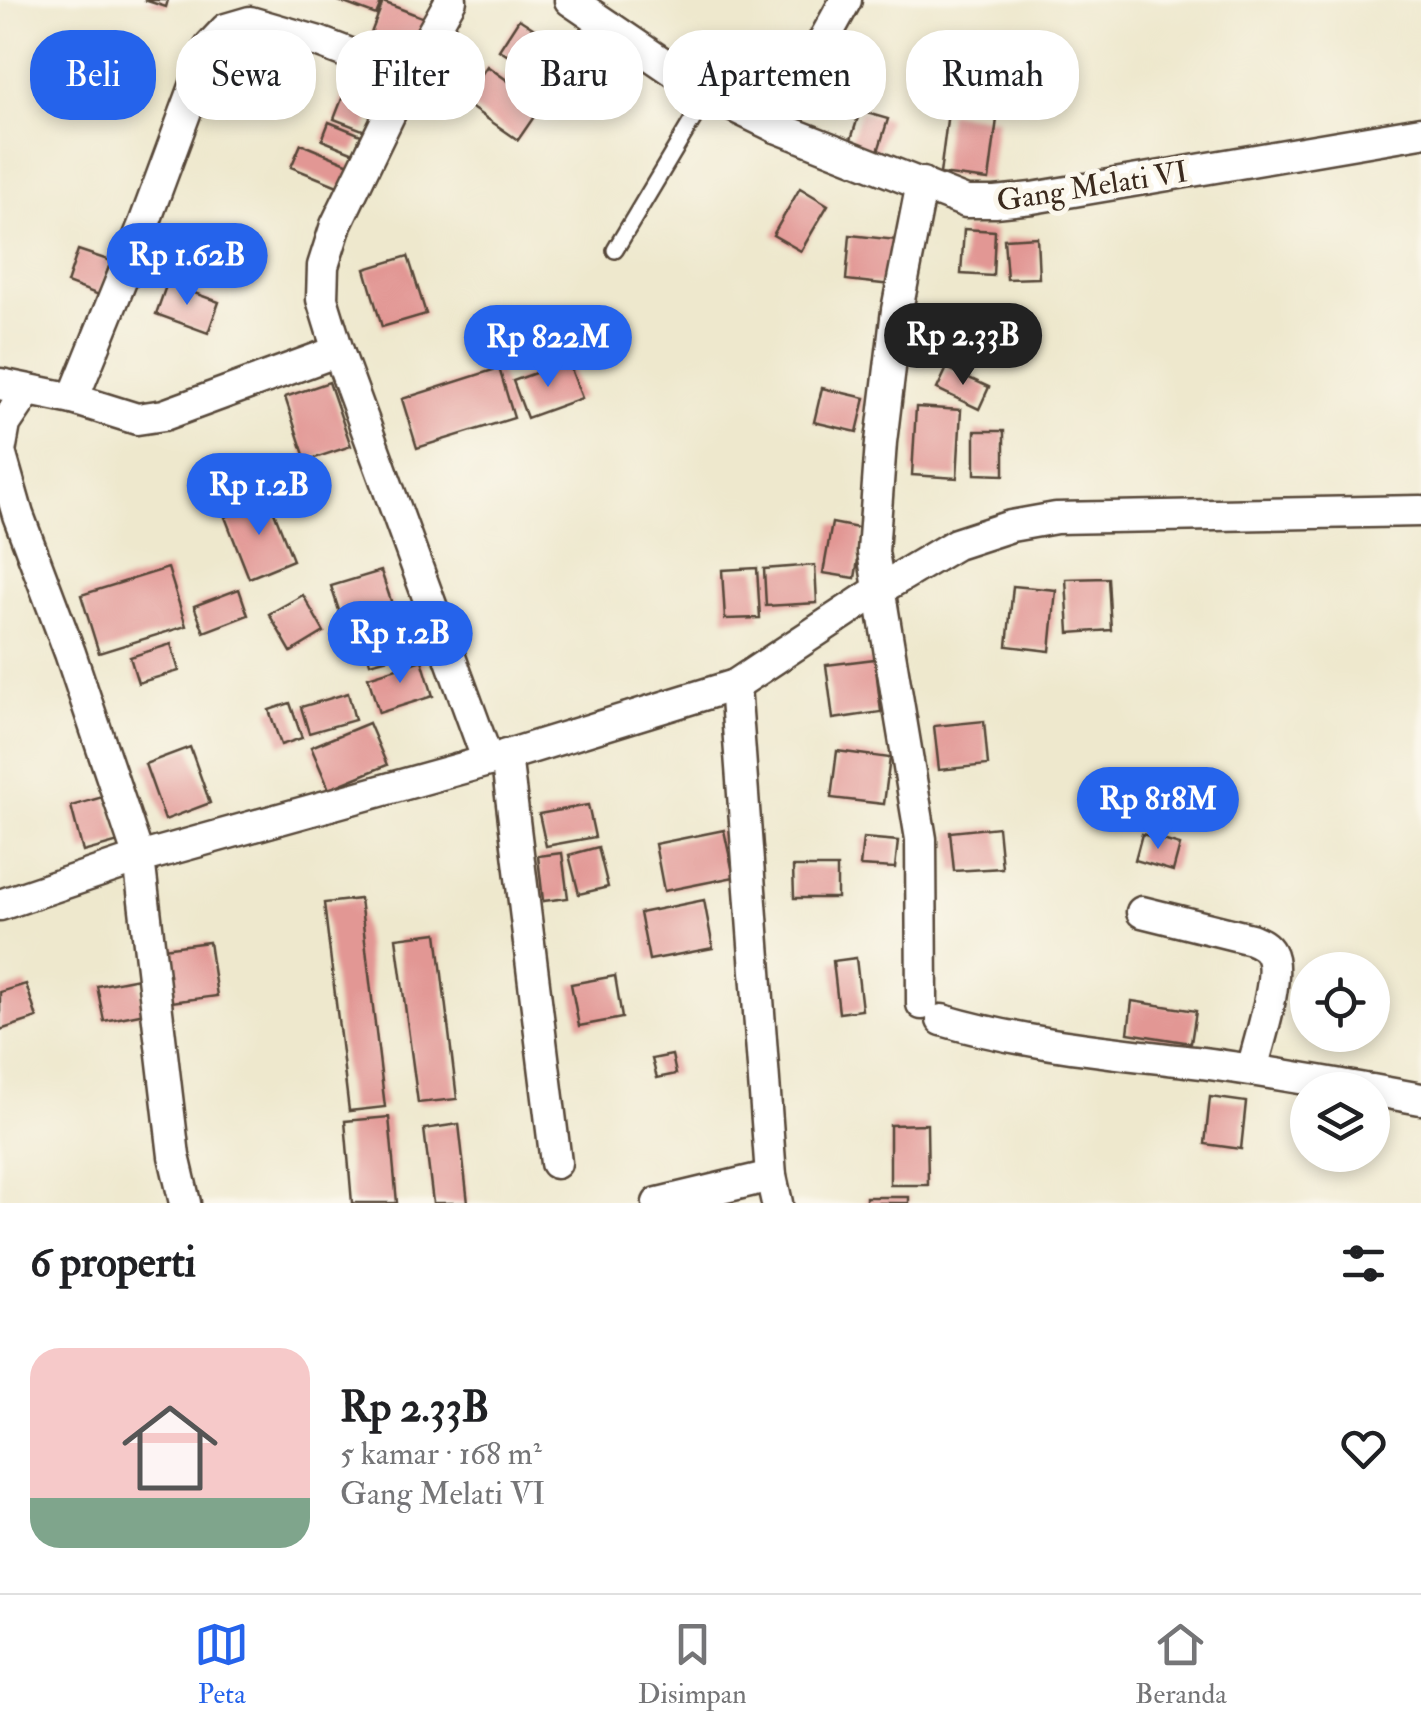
<!DOCTYPE html>
<html lang="id">
<head>
<meta charset="utf-8">
<style>
	:root { --surface:#fff; --page:#f6f6f6; --text:#202124; --muted:#757577; --line:#e0e0e0; --accent:#2563eb }
	body { margin:0; font-family:"IM FELL Double Pica",serif; background:var(--page); color:var(--text); height:100vh; display:flex; flex-direction:column; font-size:38px; white-space:nowrap }
	* { box-sizing:border-box; margin:0 }
	p { font-size:32px; color:var(--muted) }
	.icon { flex:none; width:55px; height:55px; fill:none; stroke:currentColor; stroke-width:2; stroke-linecap:round; stroke-linejoin:round }
	.map { position:relative; height:1203px; overflow:hidden }
	.details { display:flex; flex-direction:column; background:var(--surface); flex:1 }
	.details>* { flex:none }
	.top-card { position:absolute; left:30px; top:30px; width:1362px; height:90px; display:flex; gap:20px }
	.fabs { position:absolute; left:1290px; top:952px; display:grid; gap:20px }
	.fabs a { display:grid; place-items:center; width:100px; height:100px; border-radius:50%; background:var(--surface); box-shadow:0 5px 15px #0003; font-size:50px }
	.price { position:absolute; translate:-50% -85px; padding:0 22px; border-radius:35px; background:var(--accent); color:#fff; font-size:32px; line-height:65px; filter:drop-shadow(0 2px 5px #0008) }
	.price::after { content:''; position:absolute; left:50%; top:60px; width:30px; height:22px; margin-left:-15px; background:inherit; clip-path:polygon(0 0,100% 0,50% 100%) }
	.price.on { background:#222; color:#fff }
	ul { padding:0; list-style:none }
	li { display:flex; align-items:center; gap:30px; height:250px; padding:0 30px }
	li+li { border-top:2px solid var(--line) }
	li span { display:grid; place-items:center; flex:none; width:280px; height:200px; border-radius:30px; color:#555 }
	li>.icon { margin-inline-start:auto }
	span .icon { width:120px; height:120px; fill:#fffc; stroke-width:1 }
	li b { font-size:42px }
	h2 { display:flex; justify-content:space-between; align-items:center; height:120px; padding:0 30px; font-size:42px }
	.chip { padding:0 35px; border-radius:40px; background:var(--surface); box-shadow:0 5px 15px #0003; font-size:35px; line-height:90px }
	.chip.on { background:var(--accent); color:#fff }
	.tab-bar { display:flex; justify-content:space-around; align-items:center; height:140px; border-top:2px solid var(--line); background:var(--surface); font-size:28px; color:var(--muted) }
	.tab-bar a { display:grid; justify-items:center; gap:5px }
	.tab-bar .on { color:var(--accent) }
	.map>svg:first-child { display:block }
	.building { fill:#e29794 }
	.lines { fill:none; stroke-linecap:round; stroke-linejoin:round }
	.lane-casing { stroke:#564638; stroke-width:20 }
	.street-casing { stroke:#564638; stroke-width:35 }
	.lane { stroke:#fff; stroke-width:15 }
	.street { stroke:#fff; stroke-width:30 }
	.labels { text-anchor:middle; stroke-width:10; stroke-linejoin:round; paint-order:stroke }
	.street-label { font-size:30px; fill:#3b2a1e; stroke:#fbf7ec }
</style>
</head>
<body>
<div class="map">
<svg width="1421" height="1203" viewBox="0 0 1421 1203">
	<rect width="100%" height="100%" fill="#fbf7ec"/>
	<filter id="ink" filterUnits="userSpaceOnUse"><feTurbulence type="fractalNoise" baseFrequency=".01" numOctaves="2"/><feDisplacementMap in="SourceGraphic" scale="20" xChannelSelector="R" yChannelSelector="G"/><feConvolveMatrix kernelMatrix="1 2 1 2 8 2 1 2 1" color-interpolation-filters="sRGB"/></filter>
	<filter id="wash" filterUnits="userSpaceOnUse"><feTurbulence type="fractalNoise" baseFrequency=".0048" numOctaves="4" result="noise"/><feDisplacementMap in="SourceGraphic" scale="40" xChannelSelector="R" yChannelSelector="G"/><feGaussianBlur stdDeviation="2.25" result="paint"/><feColorMatrix in="noise" values="0 0 0 0 0 0 0 0 0 0 0 0 0 0 0 0 0 1.4 0 .05"/><feComposite in="paint" operator="in"/></filter>
	<g filter="url(#wash)">
		<rect width="100%" height="100%" fill="#eee8cd"/>
		<g id="blocks">
			<!-- building -->
			<g class="building">
				<path d="M144 0H168L166 7Z"/>
				<path d="M336 0H382L376 15Z"/>
				<path d="M383 2 432 21 417 60 368 41Z"/>
				<path d="M519 19 590 65 571 96 499 50Z"/>
				<path d="M943 34 998 53 983 101 927 82Z"/>
				<path d="M487 66 542 105 518 140 463 102Z"/>
				<path d="M352 73 383 85 365 131 334 119Z"/>
				<path d="M860 111 888 119 875 161 847 152Z"/>
				<path d="M948 112 997 119 989 180 940 174Z"/>
				<path d="M329 122 361 135 354 153 322 140Z"/>
				<path d="M301 144 354 166 345 189 291 167Z"/>
				<path d="M800 188 828 205 801 251 773 235Z"/>
				<path d="M964 229 995 231 993 276 961 274Z"/>
				<path d="M850 235 897 240 892 285 846 280Z"/>
				<path d="M1037 237 1039 278 1007 279 1004 239Z"/>
				<path d="M78 250 111 261 99 295 67 283Z"/>
				<path d="M408 256 426 314 382 327 365 269Z"/>
				<path d="M167 283 219 302 208 333 156 314Z"/>
				<path d="M955 316 981 318 980 336 954 334Z"/>
				<path d="M991 317 1023 322 1019 345 987 339Z"/>
				<path d="M568 361 582 398 527 418 513 381Z"/>
				<path d="M499 368 514 418 417 448 402 399Z"/>
				<path d="M947 368 989 387 979 409 937 389Z"/>
				<path d="M329 382 351 446 306 461 285 397Z"/>
				<path d="M822 388 865 398 857 432 814 422Z"/>
				<path d="M916 407 961 410 957 478 912 475Z"/>
				<path d="M975 431H1004V475L975 474Z"/>
				<path d="M269 499 293 560 249 578 225 517Z"/>
				<path d="M832 523 863 529 855 578 823 573Z"/>
				<path d="M815 565 817 603 766 606 764 569Z"/>
				<path d="M168 568 186 626 99 653 81 595Z"/>
				<path d="M757 568 760 618 725 619 722 570Z"/>
				<path d="M381 571 393 607 343 623 331 586Z"/>
				<path d="M1108 578 1111 630 1069 633 1066 579Z"/>
				<path d="M1013 586 1056 590 1050 651 1007 646Z"/>
				<path d="M239 589 248 615 204 632 194 606Z"/>
				<path d="M303 595 324 632 291 652 269 614Z"/>
				<path d="M412 626 418 650 370 663 364 640Z"/>
				<path d="M171 644 179 671 138 683 130 657Z"/>
				<path d="M875 659 881 712 833 719 826 665Z"/>
				<path d="M422 660 433 696 379 713 368 677Z"/>
				<path d="M348 693 355 720 309 733 301 707Z"/>
				<path d="M290 703 302 738 281 745 269 710Z"/>
				<path d="M984 721 988 765 939 770 934 726Z"/>
				<path d="M369 723 387 765 329 789 311 747Z"/>
				<path d="M190 747 210 803 165 820 145 764Z"/>
				<path d="M837 751 890 758 884 804 831 798Z"/>
				<path d="M106 796 119 842 83 852 71 806Z"/>
				<path d="M588 805 595 837 546 846 539 814Z"/>
				<path d="M998 827 1002 868 954 871 950 832Z"/>
				<path d="M724 830 734 877 664 891 655 844Z"/>
				<path d="M1142 834 1180 845 1173 871 1135 860Z"/>
				<path d="M863 838 898 841 895 868 860 866Z"/>
				<path d="M598 847 608 887 579 894 569 855Z"/>
				<path d="M562 853 568 898 543 901 538 856Z"/>
				<path d="M793 867H837V898H794Z"/>
				<path d="M360 899 385 1107 349 1111 324 903Z"/>
				<path d="M704 900 713 948 649 960 640 913Z"/>
				<path d="M437 933 457 1099 418 1103 396 938Z"/>
				<path d="M209 942 217 996 163 1003 155 949Z"/>
				<path d="M856 958 862 1010 839 1013 833 961Z"/>
				<path d="M615 976 622 1018 579 1026 571 984Z"/>
				<path d="M138 978 145 1013 104 1021 97 986Z"/>
				<path d="M26 984 37 1018 0 1030V992Z"/>
				<path d="M1132 1001 1196 1011 1191 1043 1128 1033Z"/>
				<path d="M672 1055 676 1074 657 1078 652 1059Z"/>
				<path d="M1210 1097 1246 1102 1241 1149 1205 1144Z"/>
				<path d="M389 1117 397 1203H352L345 1121Z"/>
				<path d="M459 1124 468 1203H433L424 1129Z"/>
				<path d="M927 1124 928 1185H890V1125Z"/>
				<rect x="866" y="1197" width="43" height="6"/>
			</g>
		</g>
	</g>
	<g filter="url(#ink)">
		<use href="#blocks" fill-opacity="0" stroke="#564638" stroke-width="2.5"/>
		<g class="lines">
			<!-- lane casing -->
			<g class="lane-casing">
				<path id="lane" d="M615 250 708 94"/>
			</g>
			<!-- street casing -->
			<g class="street-casing">
				<g id="street">
					<path d="M451 0 408 76 336 225 323 266 322 299 338 351 488 761"/>
					<path d="M570 0 708 94 776 127 966 202H995L1032 198 1421 132"/>
					<path d="M776 127 846 0"/>
					<path d="M922 183 897 310 881 442 873 552 921 839 922 1004"/>
					<path d="M0 384 73 399 137 419 164 415 338 351"/>
					<path d="M28 390 5 424 0 452 18 515 70 653 139 858 174 1156 185 1203"/>
					<path d="M73 399 144 224 210 46 226 29 250 22 319 42 408 76"/>
					<path d="M735 685 771 1176 777 1203"/>
					<path d="M506 755 556 1163"/>
					<path d="M0 905 139 858 488 761 735 685 880 589 956 544 1011 526 1056 518 1421 511"/>
					<path d="M1142 912 1251 939C1258 942 1266 945 1270 953 1282 974 1258 1045 1252 1069"/>
					<path d="M942 1020C1023 1044 1110 1052 1194 1062 1253 1069 1312 1080 1370 1090"/>
					<path d="M1372 1090 1421 1099"/>
					<path d="M658 1203 771 1176"/>
				</g>
			</g>
			<!-- lane -->
			<use href="#lane" class="lane"/>
			<!-- street -->
			<use href="#street" class="street"/>
		</g>
	</g>
	<g class="labels">
		<!-- street labels -->
		<g class="street-label">
			<text transform="translate(1092 186) rotate(-9)" y="10">Gang Melati VI</text>
		</g>
	</g>
</svg>
<div class="fabs">
<a><svg class="icon" aria-label="locate" viewBox="0 0 24 24"><circle cx="12" cy="12" r="6"/><path d="M12 2v4M12 18v4M2 12h4M18 12h4"/></svg></a>
<a><svg class="icon" aria-label="layers" viewBox="0 0 24 24"><path d="M12 4l9 5-9 5-9-5zM3 14l9 5 9-5"/></svg></a>
</div>
<b class="price" style="left:187px;top:308px">Rp 1.62B</b>
<b class="price on" style="left:963px;top:388px">Rp 2.33B</b>
<b class="price" style="left:548px;top:390px">Rp 822M</b>
<b class="price" style="left:259px;top:538px">Rp 1.2B</b>
<b class="price" style="left:400px;top:686px">Rp 1.2B</b>
<b class="price" style="left:1158px;top:852px">Rp 818M</b>
<div class="top-card">
<a class="chip on">Beli</a>
<a class="chip">Sewa</a>
<a class="chip">Filter</a>
<a class="chip">Baru</a>
<a class="chip">Apartemen</a>
<a class="chip">Rumah</a>
</div>
</div>
<section class="details">
<h2>6 properti<svg class="icon" aria-label="filters" viewBox="0 0 24 24"><path d="M4 7h16M4 17h16"/><circle cx="9" cy="7" r="2"/><circle cx="15" cy="17" r="2"/></svg></h2>
<ul>
<li><span style="background:linear-gradient(#f6c9c9 75%,#7fa58c 0)"><svg class="icon" aria-label="home" viewBox="0 0 24 24"><path d="M3 11l9-7 9 7M6 9v11h12V9"/></svg></span><div><b>Rp 2.33B</b><p>5 kamar · 168 m²</p><p>Gang Melati VI</p></div><svg class="icon" aria-label="heart" viewBox="0 0 24 24"><path d="M12 20l-8-8c-3-5 5-10 8-4 3-6 11-1 8 4z"/></svg></li>
</ul>
</section>
<nav class="tab-bar">
<a class="on"><svg class="icon" aria-label="map" viewBox="0 0 24 24"><path d="M3 6l6-2 6 2 6-2v14l-6 2-6-2-6 2zM9 4v14M15 6v14"/></svg>Peta</a>
<a><svg class="icon" aria-label="saved" viewBox="0 0 24 24"><path d="M7 4h10v16l-5-4-5 4z"/></svg>Disimpan</a>
<a><svg class="icon" aria-label="home" viewBox="0 0 24 24"><path d="M3 11l9-7 9 7M6 9v11h12V9"/></svg>Beranda</a>
</nav>
</body>
</html>
